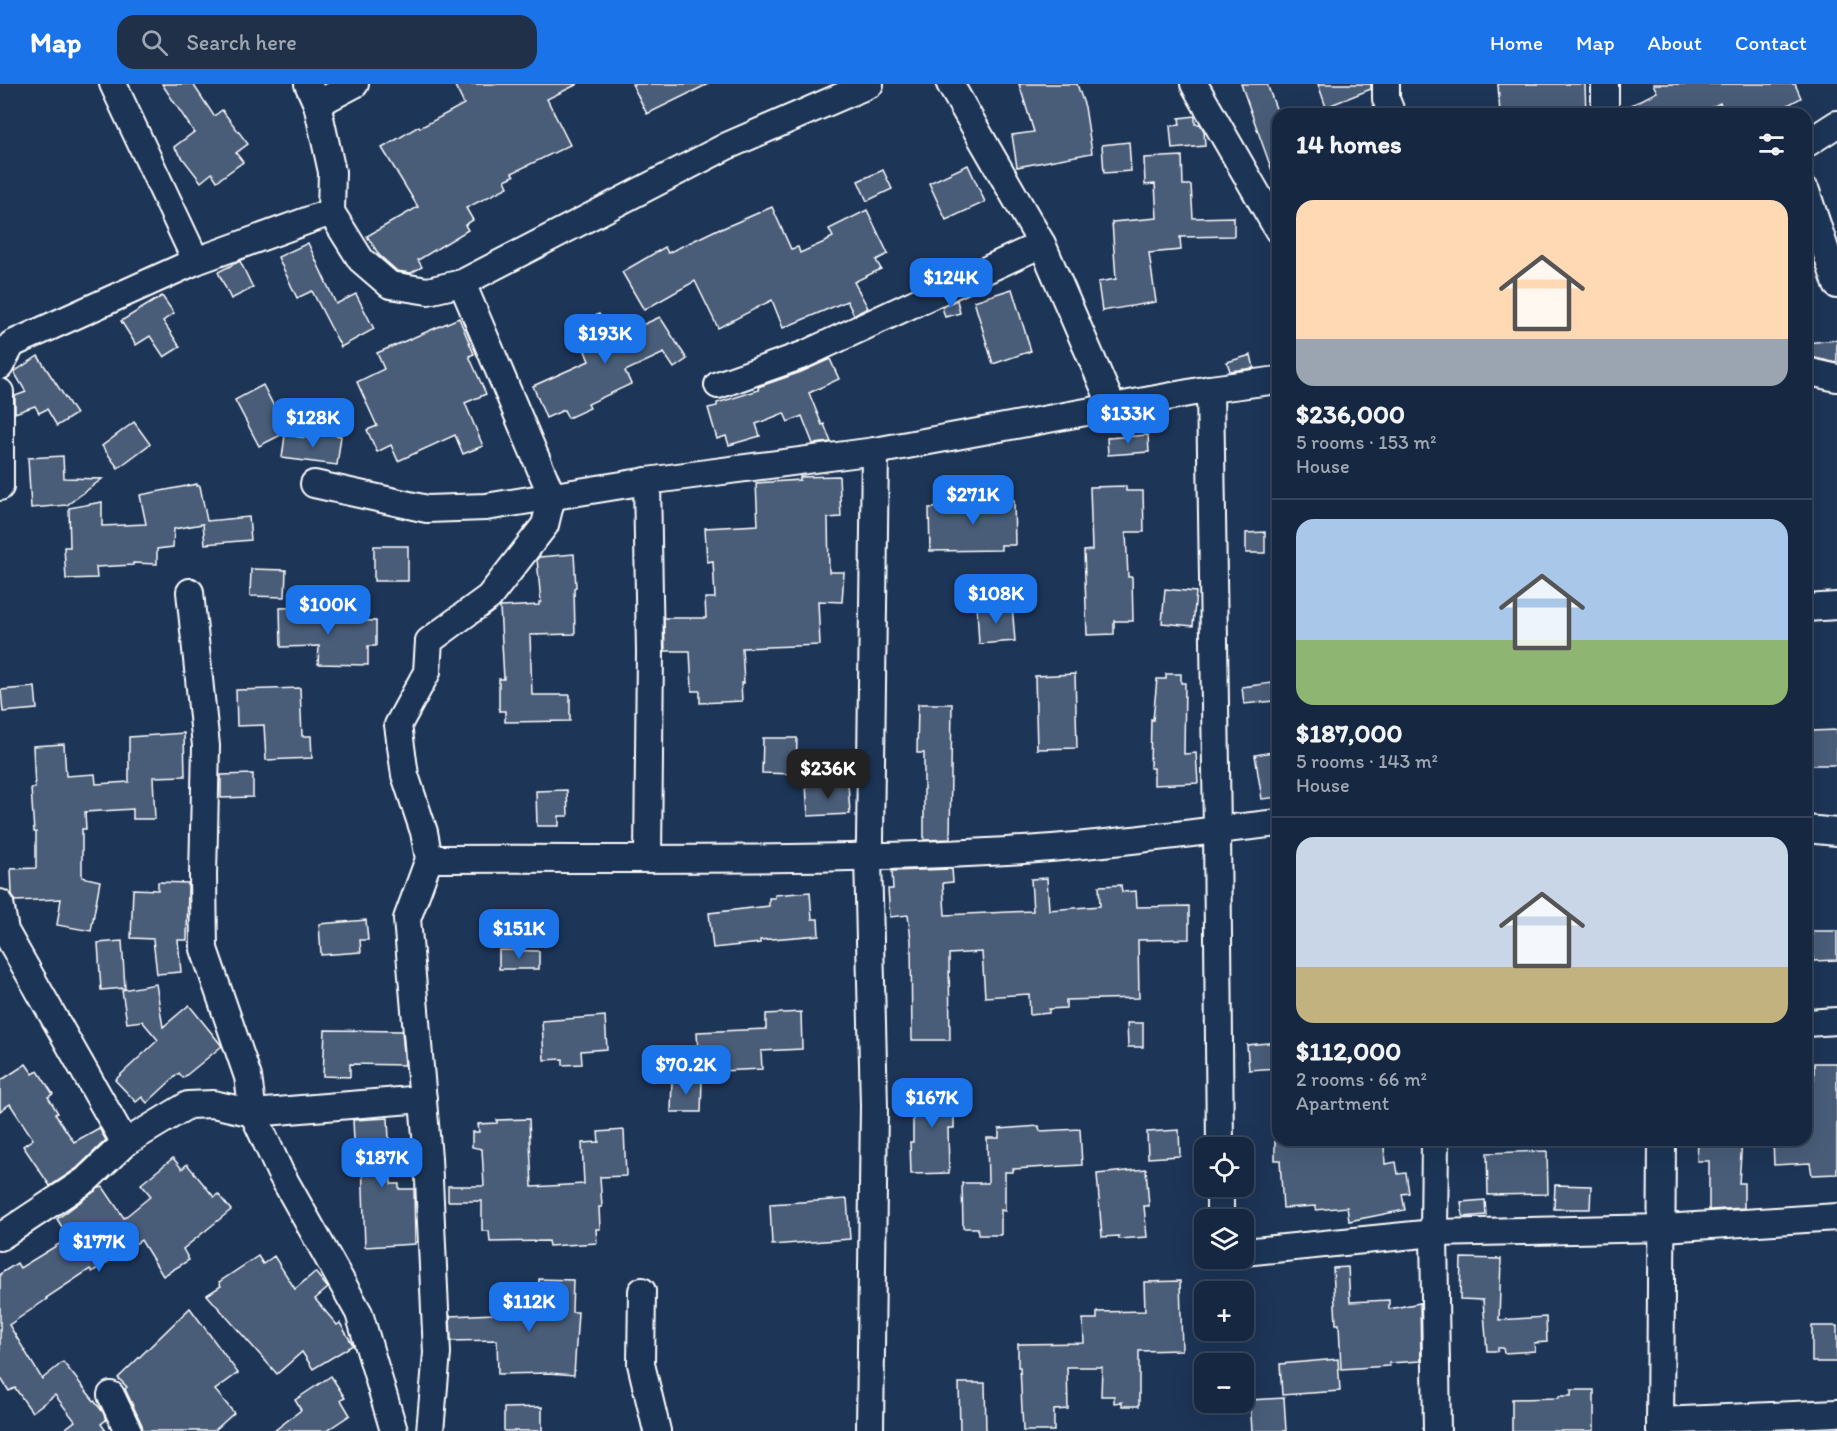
<!DOCTYPE html>
<html lang="en">
<head>
<meta charset="utf-8">
<style>
	:root { --surface:#162841; --page:#1f3048; --text:#f1f3f6; --muted:#9ea6b1; --line:#35445a; --accent:#1a73e8 }
	body { margin:0; font-family:Itim,sans-serif; background:var(--page); color:var(--text); height:100vh; display:flex; flex-direction:column; font-size:22px; white-space:nowrap }
	* { box-sizing:border-box; margin:0 }
	p { font-size:20px; color:var(--muted) }
	.icon { flex:none; width:33px; height:33px; fill:none; stroke:currentColor; stroke-width:2; stroke-linecap:round; stroke-linejoin:round }
	.map { position:relative; flex:1; overflow:hidden }
	.sheet { position:absolute; left:1272px; top:24px; width:540px; height:1038px; display:flex; flex-direction:column; background:var(--surface); border-radius:18px; box-shadow:0 6px 24px #0002,0 0 0 2px var(--line) }
	.sheet>* { flex:none }
	.buttons { position:absolute; left:1194px; top:1053px; display:grid; gap:12px }
	.buttons a { display:grid; place-items:center; width:60px; height:60px; border-radius:12px; background:var(--surface); box-shadow:0 6px 24px #0002,0 0 0 2px var(--line); font-size:30px }
	.price { position:absolute; translate:-50% -51px; padding:0 14px; border-radius:12px; background:var(--accent); color:#fff; font-size:20px; line-height:39px; filter:drop-shadow(0 2px 3px #0008) }
	.price::after { content:''; position:absolute; left:50%; top:36px; width:18px; height:14px; margin-left:-9px; background:inherit; clip-path:polygon(0 0,100% 0,50% 100%) }
	.price.active { background:#222; color:#fff }
	ul { padding:0; list-style:none }
	li { display:grid; align-content:center; gap:12px; height:318px; padding:0 24px }
	li+li { border-top:2px solid var(--line) }
	li span { display:grid; place-items:center; height:186px; border-radius:18px; color:#555 }
	li>.icon { margin-inline-start:auto }
	span .icon { width:108px; height:108px; fill:#fffc; stroke-width:1 }
	li b { font-size:26px }
	h2 { display:flex; justify-content:space-between; align-items:center; height:72px; padding:0 24px; font-size:26px }
	header { display:flex; align-items:center; gap:36px; box-sizing:border-box; height:84px; padding:0 30px; background:var(--accent); color:#fff }
	header strong { font-size:28px }
	nav { display:flex; gap:33px; margin-inline-start:auto; font-size:21px }
	.search { width:420px; height:54px; background:var(--page); display:flex; align-items:center; gap:15px; box-sizing:border-box; padding:0 21px; border-radius:18px; color:var(--muted); font-size:22px }
	.map>svg:first-child { display:block }
	.building { fill:#4a5d79; stroke:#fff; stroke-width:1.5 }
	.lines { fill:none; stroke-linecap:round; stroke-linejoin:round }
	.minor-casing { stroke:#fff; stroke-width:30 }
	.minor { stroke:#1d3557; stroke-width:26 }
</style>
</head>
<body>
<header>
<strong>Map</strong>
<div class="search"><svg class="icon" aria-label="search" viewBox="0 0 24 24"><circle cx="10" cy="10" r="6"/><path d="M15 15l6 6"/></svg>Search here</div>
<nav><a>Home</a><a>Map</a><a>About</a><a>Contact</a></nav>
</header>
<div class="map">
<svg width="1837" height="1347" viewBox="0 0 1837 1347">
	<rect width="100%" height="100%" fill="#1d3557"/>
	<filter id="ink" filterUnits="userSpaceOnUse"><feTurbulence type="fractalNoise" baseFrequency=".0167" numOctaves="2"/><feDisplacementMap in="SourceGraphic" scale="12" xChannelSelector="R" yChannelSelector="G"/><feConvolveMatrix kernelMatrix="1 2 1 2 8 2 1 2 1" color-interpolation-filters="sRGB"/></filter>
	<g filter="url(#ink)">
		<!-- building -->
		<g class="building">
			<path d="M162 0H193L214 32 222 26 248 60 236 69 243 78 217 97 212 89 201 98 174 63 194 48Z"/>
			<path d="M454 0H578L547 15 570 61 512 89 514 92 505 96 508 103 466 124 473 136 465 141 468 146 418 176 422 183 411 189 397 187 379 171 367 152 418 123 382 64 419 42 420 44 464 20Z"/>
			<path d="M632 0H708L647 30Z"/>
			<path d="M1019 0H1077L1085 23 1092 69 1017 83 1012 51 1034 48Z"/>
			<path d="M1241 0H1267L1278 30V97L1276 98Z"/>
			<path d="M1318 0H1371V5L1326 23Z"/>
			<path d="M1498 0H1585L1586 30H1500Z"/>
			<path d="M1653 0H1795L1801 14 1771 30H1726L1720 19 1698 30H1620V27L1657 8Z"/>
			<path d="M1195 32V40H1200L1204 47 1205 62 1172 65 1170 42 1180 41 1179 34Z"/>
			<path d="M1129 58 1131 87 1104 89 1102 61Z"/>
			<path d="M1182 72 1183 101H1191L1193 134 1234 133V152L1180 153 1181 166 1149 169 1156 218 1102 227 1098 198 1116 195 1112 138 1157 134 1155 100 1145 101 1144 74Z"/>
			<path d="M968 81 985 118 946 136 929 99Z"/>
			<path d="M883 86 892 105 867 117 858 97Z"/>
			<path d="M772 123 791 165 798 163 800 169 829 156V155L833 153 829 145 867 126 888 170 876 176 881 185 854 198 868 224 854 231 847 217 783 244 772 216 718 244 695 197 644 226 622 188 665 163 668 169 720 144 721 145Z"/>
			<path d="M308 159 336 220 356 210 374 245 341 263 312 207 297 214 278 173Z"/>
			<path d="M240 177 253 204 231 215 218 188Z"/>
			<path d="M1012 205 1031 267 993 280 974 217Z"/>
			<path d="M162 212 174 229 163 237 180 263 164 273 150 252 136 261 121 237Z"/>
			<path d="M957 216 960 229 945 233 942 223Z"/>
			<path d="M599 230 611 255 660 233 687 275 674 284 664 269 625 287 631 300 588 320 590 324 568 334 564 326 546 334 533 302 589 277 585 267 586 266 574 242Z"/>
			<path d="M459 234 474 270 469 272 486 310 465 319 483 362 463 370 455 351 398 377 391 361 377 368 367 346 377 342 357 298 384 285 377 269Z"/>
			<path d="M1837 256V279L1806 272V259Z"/>
			<path d="M1251 271 1254 284 1230 287 1227 278Z"/>
			<path d="M38 272 76 330 57 342 47 325 39 329 35 322 15 329V312L26 308 14 288Z"/>
			<path d="M830 275 839 295 809 309 822 341 824 340 831 358 813 360 802 332 788 338 784 329 756 340 760 352 729 361 726 352 717 355 708 324 717 322V319L759 306 758 303 801 288Z"/>
			<path d="M263 301 287 348 259 362 235 316Z"/>
			<path d="M134 338 150 360 118 384 102 362Z"/>
			<path d="M315 348 341 352 337 381 282 374 285 351 314 355Z"/>
			<path d="M1148 351 1149 368 1108 371 1107 354Z"/>
			<path d="M63 372 64 394 102 395 67 421 31 424 28 374Z"/>
			<path d="M839 392 841 433 828 434 829 488H844L842 518 818 517 820 561 742 564 744 599H741L742 617 700 619V607H692L690 567H665L664 534H706L705 514H715L713 477 707 478 705 444 758 441 756 399 800 396V393Z"/>
			<path d="M197 400V402H200L207 437 249 433 251 456 205 460 203 440 174 445 173 463 157 465V480L133 479V481L96 483 97 494 66 495 64 463H70L69 424 102 418V442L146 440 140 411Z"/>
			<path d="M1126 402V407H1143L1144 448H1126L1128 493H1132L1133 537H1114V550L1087 551 1084 467 1092 466 1090 403Z"/>
			<path d="M1014 416 1015 461H1001V466L930 467 929 424 955 423V418Z"/>
			<path d="M1265 448V469H1246V449Z"/>
			<rect x="374" y="462" width="34" height="35"/>
			<path d="M574 470 576 503 574 504 575 550 530 551 532 611H570V637L505 638V627H499V595H504L500 523 539 521V518H541L537 475 539 473Z"/>
			<path d="M251 485 286 486 285 513 250 512Z"/>
			<path d="M1165 505 1196 508 1193 542 1162 539Z"/>
			<path d="M1012 521 1015 557 979 560 977 524Z"/>
			<path d="M308 523 309 532 345 533V536L376 537V562H368V581L318 580 319 562 281 563 280 524Z"/>
			<path d="M1075 590 1077 664 1037 665 1035 592Z"/>
			<path d="M1166 590H1181V599H1185L1184 670 1196 669 1198 699 1154 701V684H1150L1151 635 1153 636 1157 595H1166Z"/>
			<path d="M1272 599 1274 617 1244 620 1242 603Z"/>
			<path d="M35 603 37 625 3 628 1 606Z"/>
			<path d="M300 604 302 652H311L312 674 266 676 264 641 237 642 236 606Z"/>
			<path d="M918 620H952L950 755 924 756V669H917Z"/>
			<path d="M1837 646V681H1811V647Z"/>
			<path d="M184 649 185 692 153 693 155 735H133V725L85 728 86 745H82V793L100 797 91 847 57 841 61 815 15 817 12 810 11 785 36 784V748H34L31 704H35L33 662 64 660 66 692 95 690 96 700 129 698V653Z"/>
			<path d="M763 654H797L796 690 762 689Z"/>
			<path d="M1278 667V713L1262 715 1255 671Z"/>
			<path d="M253 690V713L221 714V691Z"/>
			<path d="M848 699 850 730 808 732 806 701Z"/>
			<path d="M567 706 568 732H559V742H537L536 707Z"/>
			<path d="M952 785 953 798 943 799 945 831 1033 827 1031 795 1047 794 1049 826 1100 822 1099 802 1121 801 1122 808 1136 807 1137 823 1189 822V855L1138 856 1139 914 1066 916V924L1049 925V929L1030 931 1029 910 985 913 982 868 949 870 950 956H912L911 856 908 831 890 833 888 805H893L892 787Z"/>
			<path d="M158 798 188 799 187 856H178L181 888 157 890 153 855 131 854 133 805 158 806Z"/>
			<path d="M810 808 812 835H818L819 851 760 856V859L713 864 709 829 769 822V814H775V811Z"/>
			<path d="M366 836 368 856H360L361 868 321 871 319 840Z"/>
			<path d="M1812 847H1837V876L1813 877Z"/>
			<path d="M122 857 125 904 101 906 98 859Z"/>
			<path d="M499 866 539 867V885H499Z"/>
			<path d="M156 900 163 943 189 921 222 962 183 994 179 989 147 1019 142 1013 136 1018 115 996 158 956 142 937 127 939 122 906Z"/>
			<path d="M801 928 802 965 761 967 762 985 699 988 697 948 766 945V930Z"/>
			<path d="M605 932 607 965 581 967 582 980 563 981V975L544 976 542 937Z"/>
			<path d="M1127 939H1143V963H1128Z"/>
			<path d="M325 946 402 947 405 981 350 980V993L323 992Z"/>
			<path d="M1278 958V984L1249 986 1247 961Z"/>
			<path d="M1814 979H1837V1090L1812 1091 1810 1079 1774 1081 1773 1056H1806V995H1814Z"/>
			<path d="M26 980 33 990 38 987 53 1010 48 1013 58 1029 55 1030 74 1058 99 1044 106 1056 77 1084 50 1102 23 1062 33 1055 10 1020 0 1027V997Z"/>
			<path d="M672 995 702 996 701 1028H671Z"/>
			<path d="M954 1001V1044H948L949 1089 911 1090 910 1058H913V1016H915V1002Z"/>
			<path d="M388 1034 391 1100H399V1105H414L415 1160 365 1163 362 1076H355L353 1036Z"/>
			<path d="M529 1035 532 1103 584 1100 582 1059 599 1058 598 1048 624 1046 626 1092 600 1093 602 1123H599L600 1145H596L597 1159 549 1162 548 1157 490 1158 489 1147H482V1117H448V1102H484L482 1065 472 1063V1048H479L478 1040 497 1039V1036Z"/>
			<path d="M1039 1042 1040 1047 1080 1045 1082 1081 1013 1085V1088H1005V1127L1001 1126V1151H978V1144H963L962 1099H988L987 1054H999V1045Z"/>
			<path d="M1179 1046 1180 1072 1148 1074 1147 1048Z"/>
			<path d="M1275 1056H1380V1061H1384L1385 1080 1396 1078 1398 1090 1406 1089 1409 1109 1402 1110 1405 1126 1349 1137 1347 1123 1316 1126V1122L1283 1124 1280 1076H1275Z"/>
			<path d="M1698 1056H1742L1739 1099H1744V1124L1709 1126V1077H1697Z"/>
			<path d="M1547 1067 1548 1110 1488 1111 1487 1069Z"/>
			<path d="M173 1074 182 1085 187 1080 214 1113 218 1110 231 1126 183 1165 189 1176 163 1192 141 1156 92 1188 90 1185 46 1214 47 1215 9 1241 42 1295 63 1278 103 1328 106 1336 101 1340 106 1347H62L75 1337 55 1311 32 1328 15 1304 9 1307 0 1293V1190L17 1179 20 1184 69 1154 57 1135 99 1104 103 1103 124 1134 151 1112 141 1100Z"/>
			<path d="M1146 1085 1149 1122H1144L1147 1153 1119 1155V1152L1102 1153 1097 1090Z"/>
			<path d="M1555 1101 1591 1102 1590 1125H1554Z"/>
			<path d="M847 1115 850 1155 772 1161 770 1120Z"/>
			<path d="M1485 1116 1486 1131 1463 1133 1461 1118Z"/>
			<path d="M258 1172 263 1180 274 1172 295 1205 315 1188 328 1204 315 1215 337 1241 340 1239 353 1261 313 1285 302 1268 277 1290 207 1211 221 1202 219 1198Z"/>
			<path d="M1461 1174 1501 1175 1499 1236 1546 1233 1547 1258 1534 1259 1535 1267 1504 1269 1503 1264H1498V1267H1487L1483 1216 1460 1215Z"/>
			<path d="M1348 1183 1350 1218 1389 1216V1225L1420 1219 1421 1277 1389 1279V1282L1341 1285 1339 1240H1336L1333 1184Z"/>
			<path d="M539 1195 573 1196 572 1228H578L574 1291 549 1289 498 1290 497 1256 451 1257 450 1232 537 1228Z"/>
			<path d="M1180 1197 1182 1266 1139 1267V1322H1122V1318L1114 1319V1312H1101L1102 1283H1067L1068 1325 1054 1326V1347H1023L1020 1283H1018V1260L1084 1259 1083 1235H1097V1228L1145 1227 1144 1198Z"/>
			<path d="M190 1224 238 1289 215 1306 234 1329 214 1347H143L142 1341 125 1305 127 1303 118 1294Z"/>
			<rect x="1812" y="1242" width="25" height="36"/>
			<path d="M1338 1275 1340 1307 1282 1311 1280 1280Z"/>
			<path d="M331 1292 345 1314 341 1316 350 1331 326 1347H274L301 1326 295 1316Z"/>
			<path d="M959 1299H985L986 1347H960Z"/>
			<path d="M1571 1306H1594V1347H1512V1315L1559 1314V1312H1571Z"/>
			<path d="M1284 1314 1286 1347H1252L1250 1316Z"/>
			<path d="M542 1323V1347H504V1324Z"/>
		</g>
		<g class="lines">
			<!-- minor casing -->
			<g class="minor-casing">
				<g id="minor">
					<path d="M113 0 196 177"/>
					<path d="M308 0 317 20 332 88 331 128 361 176 390 201 428 207 462 199 727 62 870 0"/>
					<path d="M950 0 1042 160 1113 324"/>
					<path d="M1194 0 1278 146"/>
					<path d="M1386 0V15L1392 30"/>
					<path d="M1605 0V30"/>
					<path d="M317 20 355 0"/>
					<path d="M1806 60 1837 40"/>
					<path d="M1806 107 1837 201"/>
					<path d="M0 282 12 260 196 177 331 128"/>
					<path d="M1806 287 1837 294"/>
					<path d="M718 301 803 271 1042 160"/>
					<path d="M1210 305 1217 746 1220 1064"/>
					<path d="M0 308V403"/>
					<path d="M647 397 650 568 648 774"/>
					<path d="M314 400 427 425 486 423 647 397 875 367 1210 305 1278 296"/>
					<path d="M190 508 206 662 203 791 204 865 248 993 253 1029 280 1088 359 1229 394 1347"/>
					<path d="M1806 524 1837 522"/>
					<path d="M1806 745 1837 748"/>
					<path d="M429 775C622 774 815 778 1007 767 1097 762 1188 749 1278 739"/>
					<path d="M0 819 5 847 125 1059"/>
					<path d="M1806 939 1837 937"/>
					<path d="M1435 1056 1434 1149 1437 1347"/>
					<path d="M1220 1102V1136"/>
					<path d="M0 1153 86 1096 125 1059 188 1021 213 1020 253 1029 423 1015"/>
					<path d="M1244 1168 1434 1149 1663 1144 1837 1133"/>
					<path d="M642 1207 641 1280 657 1347"/>
					<path d="M111 1311 128 1347"/>
					<path d="M1661 1337 1837 1329"/>
					<path d="M430 1347 437 1269 428 1074 407 835 429 775 424 748 405 691 398 641 427 588 429 557 489 513 545 441 552 412 462 199"/>
					<path d="M870 1347 874 1022 868 773 870 757 875 367"/>
					<path d="M1660 1347 1662 1056"/>
				</g>
			</g>
			<!-- minor -->
			<use href="#minor" class="minor"/>
		</g>
	</g>
</svg>
<div class="buttons">
<a><svg class="icon" aria-label="locate" viewBox="0 0 24 24"><circle cx="12" cy="12" r="6"/><path d="M12 2v4M12 18v4M2 12h4M18 12h4"/></svg></a>
<a><svg class="icon" aria-label="layers" viewBox="0 0 24 24"><path d="M12 4l9 5-9 5-9-5zM3 14l9 5 9-5"/></svg></a>
<a>+</a>
<a>−</a>
</div>
<b class="price" style="left:951px;top:225px">$124K</b>
<b class="price" style="left:605px;top:281px">$193K</b>
<b class="price" style="left:1128px;top:361px">$133K</b>
<b class="price" style="left:313px;top:365px">$128K</b>
<b class="price" style="left:973px;top:442px">$271K</b>
<b class="price" style="left:996px;top:541px">$108K</b>
<b class="price" style="left:328px;top:552px">$100K</b>
<b class="price active" style="left:828px;top:716px">$236K</b>
<b class="price" style="left:519px;top:876px">$151K</b>
<b class="price" style="left:686px;top:1012px">$70.2K</b>
<b class="price" style="left:932px;top:1045px">$167K</b>
<b class="price" style="left:382px;top:1105px">$187K</b>
<b class="price" style="left:99px;top:1189px">$177K</b>
<b class="price" style="left:529px;top:1249px">$112K</b>
<section class="sheet">
<h2>14 homes<svg class="icon" aria-label="filters" viewBox="0 0 24 24"><path d="M4 7h16M4 17h16"/><circle cx="9" cy="7" r="2"/><circle cx="15" cy="17" r="2"/></svg></h2>
<ul>
<li><span style="background:linear-gradient(#ffd9b3 75%,#9aa5b1 0)"><svg class="icon" aria-label="home" viewBox="0 0 24 24"><path d="M3 11l9-7 9 7M6 9v11h12V9"/></svg></span><div><b>$236,000</b><p>5 rooms · 153 m²</p><p>House</p></div></li>
<li><span style="background:linear-gradient(#a9c7e8 65%,#8fb573 0)"><svg class="icon" aria-label="home" viewBox="0 0 24 24"><path d="M3 11l9-7 9 7M6 9v11h12V9"/></svg></span><div><b>$187,000</b><p>5 rooms · 143 m²</p><p>House</p></div></li>
<li><span style="background:linear-gradient(#c9d6e8 70%,#c2b280 0)"><svg class="icon" aria-label="home" viewBox="0 0 24 24"><path d="M3 11l9-7 9 7M6 9v11h12V9"/></svg></span><div><b>$112,000</b><p>2 rooms · 66 m²</p><p>Apartment</p></div></li>
</ul>
</section>
</div>
</body>
</html>
